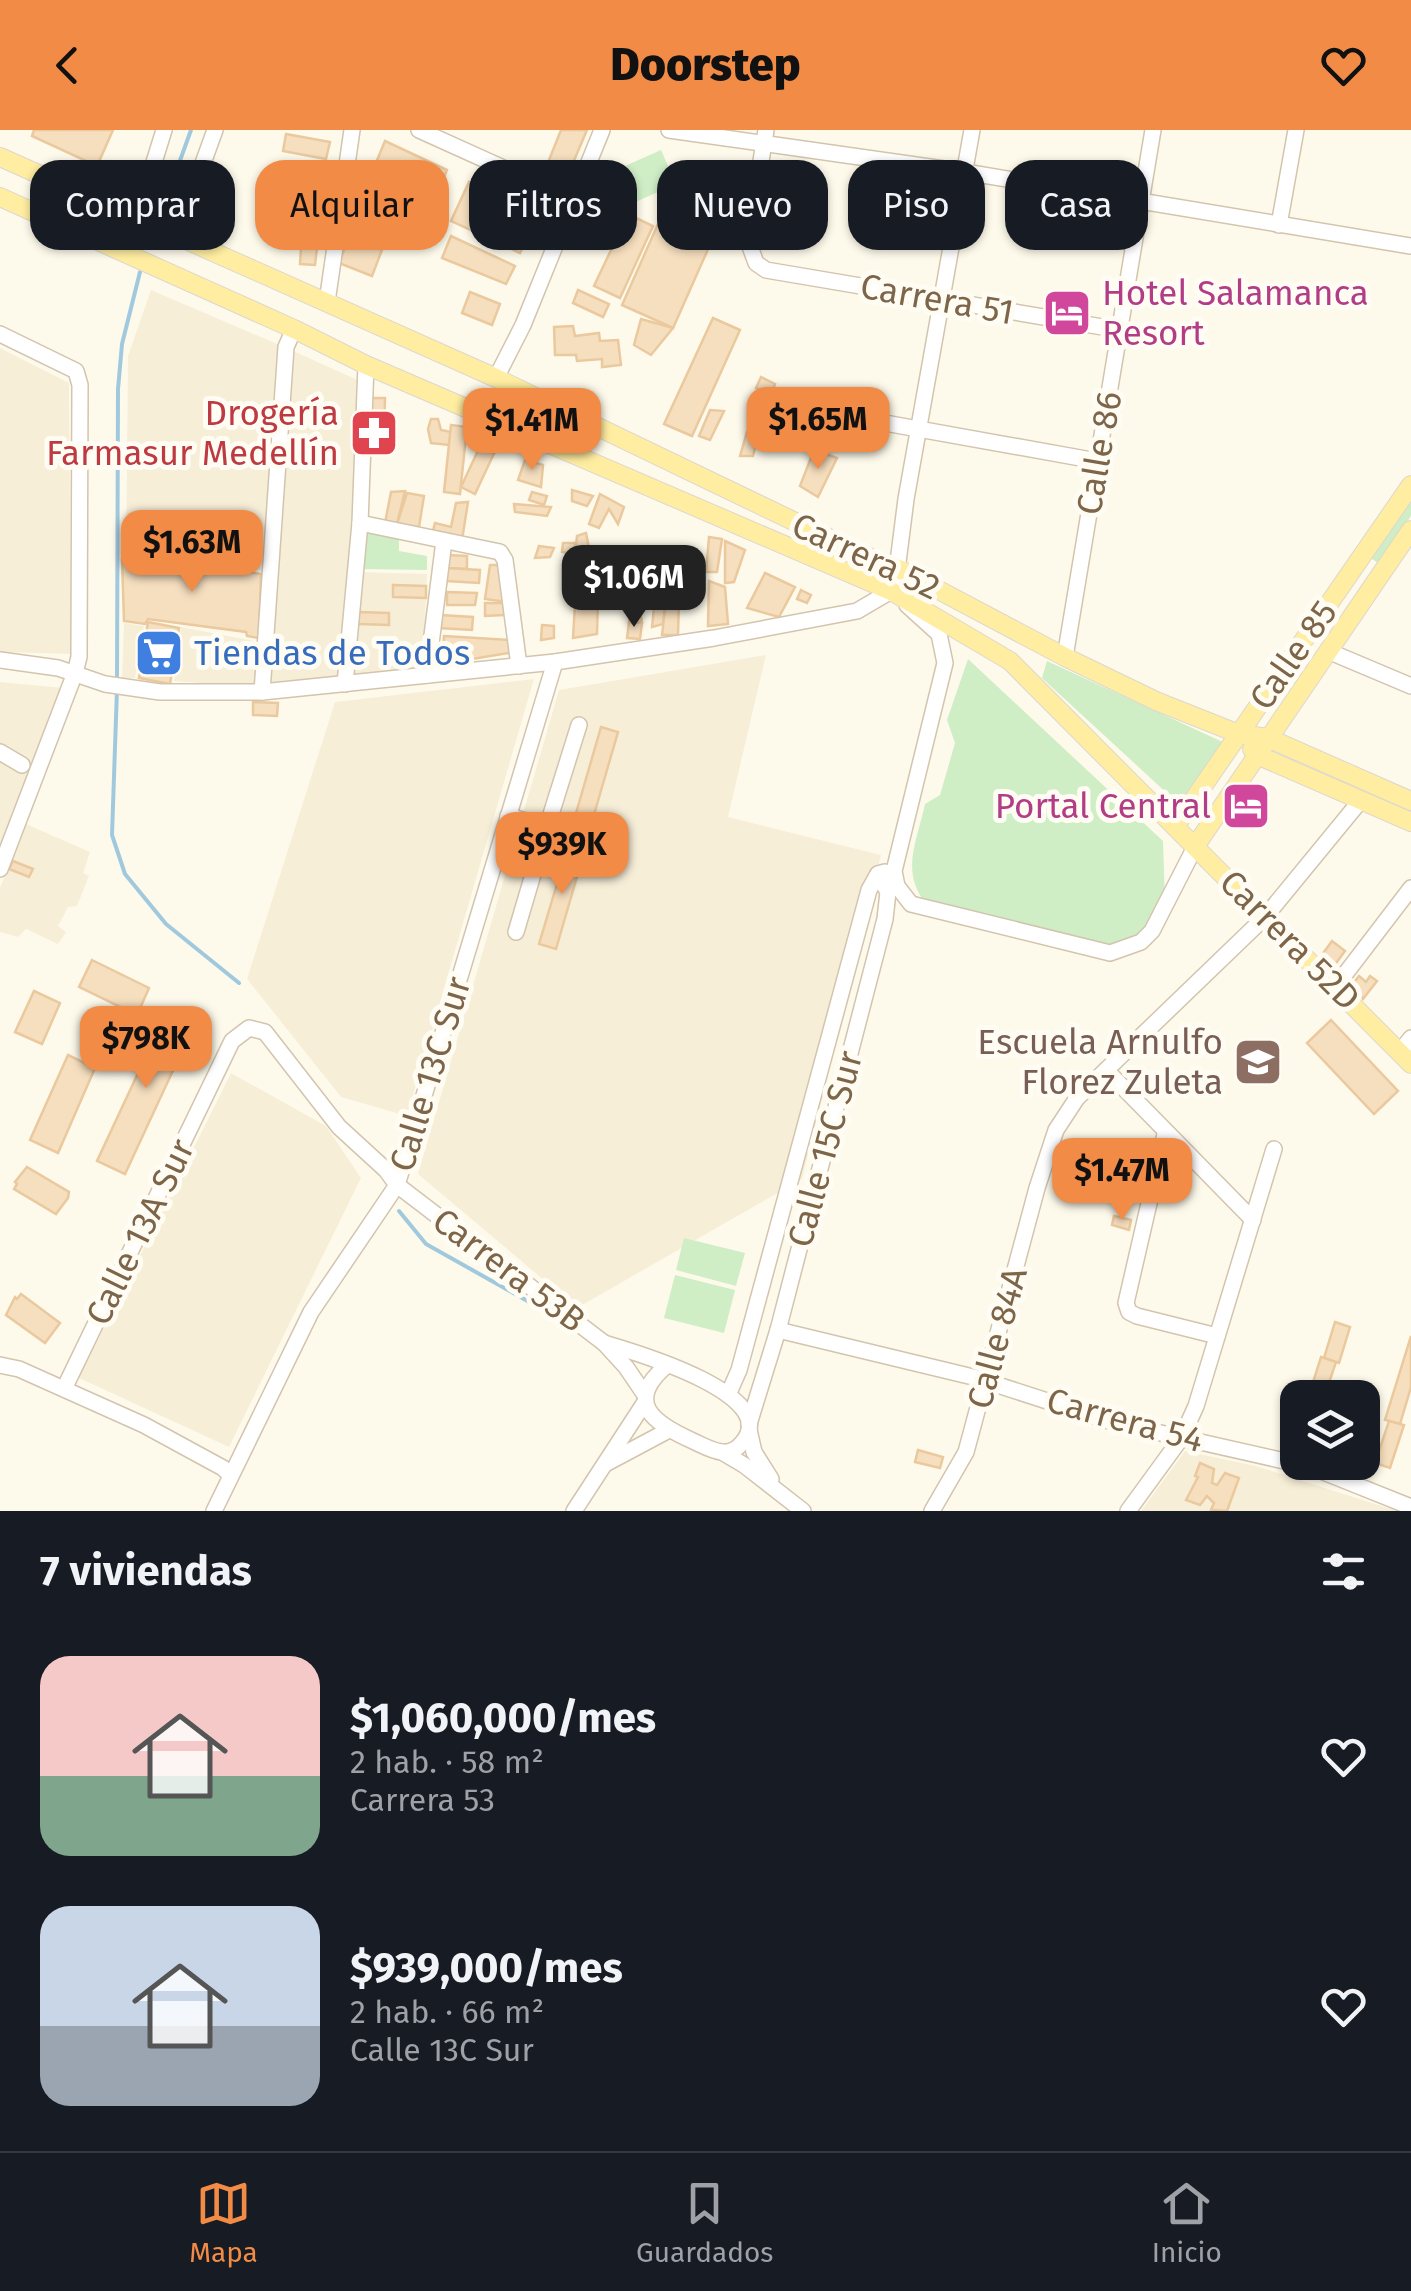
<!DOCTYPE html>
<html lang="es">
<head>
<meta charset="utf-8">
<style>
	:root { --surface:#171b24; --page:#242831; --text:#f1f3f6; --muted:#9ea1a6; --line:#363941; --accent:#f28b46 }
	body { margin:0; font-family:"Fira Sans",sans-serif; background:var(--page); color:var(--text); height:100vh; display:flex; flex-direction:column; font-size:38px; white-space:nowrap }
	* { box-sizing:border-box; margin:0 }
	p { font-size:32px; color:var(--muted) }
	.icon { flex:none; width:55px; height:55px; fill:none; stroke:currentColor; stroke-width:2; stroke-linecap:round; stroke-linejoin:round }
	.map { position:relative; height:1381px; overflow:hidden }
	.sheet { display:flex; flex-direction:column; background:var(--surface); flex:1 }
	.sheet>* { flex:none }
	.banner { position:absolute; left:30px; top:30px; width:1352px; height:90px; display:flex; gap:20px }
	.fabs { position:absolute; left:1280px; top:1250px; display:grid; gap:20px }
	.fabs a { display:grid; place-items:center; width:100px; height:100px; border-radius:20px; background:var(--surface); box-shadow:0 2px 8px #0004; font-size:50px }
	.price { position:absolute; translate:-50% -85px; padding:0 22px; border-radius:20px; background:var(--accent); color:#111; font-size:32px; line-height:65px; filter:drop-shadow(0 2px 5px #0008) }
	.price::after { content:''; position:absolute; left:50%; top:60px; width:30px; height:22px; margin-left:-15px; background:inherit; clip-path:polygon(0 0,100% 0,50% 100%) }
	.price.current { background:#222; color:#fff }
	ul { padding:0; list-style:none }
	li { display:flex; align-items:center; gap:30px; height:250px; padding:0 40px }
	li span { display:grid; place-items:center; flex:none; width:280px; height:200px; border-radius:30px; color:#555 }
	li>.icon { margin-inline-start:auto }
	span .icon { width:120px; height:120px; fill:#fffc; stroke-width:1 }
	li b { font-size:42px }
	h2 { display:flex; justify-content:space-between; align-items:center; height:120px; padding:0 40px; font-size:42px }
	.chip { padding:0 35px; border-radius:30px; background:var(--surface); box-shadow:0 2px 8px #0004; font-size:35px; line-height:90px }
	.chip.current { background:var(--accent); color:#111 }
	header { display:flex; justify-content:space-between; align-items:center; height:130px; padding:0 40px; background:var(--accent); color:#111; font-size:45px; font-weight:800 }
	.dock { display:flex; justify-content:space-around; align-items:center; height:140px; border-top:2px solid var(--line); background:var(--surface); font-size:28px; color:var(--muted) }
	.dock a { display:grid; justify-items:center; gap:5px }
	.dock .current { color:var(--accent) }
	.map>svg:first-child { display:block }
	.residential { fill:#f7eed8 }
	.green { fill:#cfeec6 }
	.lines { fill:none; stroke-linecap:round; stroke-linejoin:round }
	.stream { stroke:#a1c9de; stroke-width:4 }
	.building { fill:#f6dfbf; stroke:#ebc99e; stroke-width:2.5 }
	.minor-casing { stroke:#d3c4ae; stroke-width:18 }
	.major-casing { stroke:#ddd7d0; stroke-width:20 }
	.minor { stroke:#fff; stroke-width:15 }
	.major { stroke:#ffeda1; stroke-width:18 }
	.labels { text-anchor:middle; stroke-width:10; stroke-linejoin:round; paint-order:stroke }
	.hotel-label { font-size:35px; fill:#b23c85; stroke:#fffcf3; text-anchor:start }
	.street-label { font-size:35px; fill:#7d654a; stroke:#fffcf3 }
	.health-label { font-size:35px; fill:#be3a42; stroke:#fffcf3; text-anchor:end }
	.shop-label { font-size:35px; fill:#366cbe; stroke:#fffcf3; text-anchor:start }
	.education-label { font-size:35px; fill:#785e54; stroke:#fffcf3; text-anchor:end }
</style>
</head>
<body>
<header><svg class="icon" aria-label="back" viewBox="0 0 24 24"><path d="M15 5l-7 7 7 7"/></svg>Doorstep<svg class="icon" aria-label="heart" viewBox="0 0 24 24"><path d="M12 20l-8-8c-3-5 5-10 8-4 3-6 11-1 8 4z"/></svg></header>
<div class="map">
<svg width="1411" height="1381" viewBox="0 0 1411 1381">
	<rect width="100%" height="100%" fill="#fefaeb"/>
	<!-- residential -->
	<g class="residential">
		<path d="M151 160 282 216 261 440 164 424 159 430 126 428 128 226Z"/>
		<path d="M0 218 69 253 71 524 0 522Z"/>
		<path d="M291 220 362 252 341 549 269 555Z"/>
		<path d="M359 442 427 444 423 539 353 547Z"/>
		<path d="M124 493 144 496 135 548H122Z"/>
		<path d="M181 497 260 512 256 557 174 551Z"/>
		<path d="M766 525 728 687 881 725 802 1049 577 1178 418 1044 559 560Z"/>
		<path d="M534 549 407 986 341 967 247 849 335 572Z"/>
		<path d="M0 552 64 558 0 723Z"/>
		<path d="M26 694 90 722 83 743 89 746 77 776 68 777 58 796 66 802 58 814 26 799 18 807 0 802V758Z"/>
		<path d="M231 943 326 996 361 1048 229 1317 79 1248Z"/>
		<path d="M1185 1321 1256 1336 1397 1381H1141Z"/>
	</g>
	<!-- green -->
	<g class="green">
		<path d="M661 20 676 54 622 78 607 44Z"/>
		<path d="M1411 364V386L1378 433 1368 426Z"/>
		<path d="M360 400 399 409V421L427 426V440L358 439Z"/>
		<path d="M968 529 1163 711 1165 772 1144 804 1106 816 928 776C899 743 917 712 925 674L940 665 955 613 947 590Z"/>
		<path d="M1047 531 1227 614 1183 678 1042 548Z"/>
		<path d="M684 1108 745 1123 736 1156 676 1140Z"/>
		<path d="M675 1145 735 1160 724 1203 664 1188Z"/>
	</g>
	<g class="lines">
		<!-- stream -->
		<g class="stream">
			<path d="M160 86 191 0"/>
			<path d="M117 550 118 259 122 214 140 142"/>
			<path d="M117 559 112 705 125 744 166 794 239 853"/>
			<path d="M399 1081 426 1114 531 1173"/>
		</g>
	</g>
	<!-- building -->
	<g class="building">
		<path d="M34 0H113L97 36 32 6Z"/>
		<path d="M561 0H587L564 54 543 45Z"/>
		<path d="M286 4 330 12 326 29 283 21Z"/>
		<path d="M385 11 447 40 431 80 368 52Z"/>
		<path d="M281 37 323 46 319 62 278 53Z"/>
		<path d="M922 47 943 51 947 56 943 75 918 71Z"/>
		<path d="M469 52 538 83 520 123 451 91Z"/>
		<path d="M280 61 321 68 318 87 277 81Z"/>
		<path d="M628 84 653 96 620 168 594 156Z"/>
		<path d="M300 90 315 91 314 112H299Z"/>
		<path d="M658 94 709 117 673 198 622 175Z"/>
		<path d="M352 99 385 112 372 146 339 133Z"/>
		<path d="M451 106 515 136 506 154 442 128Z"/>
		<path d="M301 117 317 118 315 135 300 134Z"/>
		<path d="M578 160 609 174 603 187 573 173Z"/>
		<path d="M470 162 500 174 492 195 462 183Z"/>
		<path d="M713 188 740 200 692 306 664 294Z"/>
		<path d="M641 189 673 198 651 225 634 215Z"/>
		<path d="M573 196 575 206 599 203 600 211 618 210 621 235 602 237V229L577 231 576 225H555L554 197Z"/>
		<path d="M761 247 775 254 771 264 756 258Z"/>
		<path d="M371 268H385L384 308H371Z"/>
		<path d="M710 280 724 281 710 310 699 306Z"/>
		<path d="M431 289H438L441 300 451 302 449 315 431 313 428 299Z"/>
		<path d="M451 295 467 297 460 364 444 362Z"/>
		<path d="M747 302 758 305 753 326H740Z"/>
		<path d="M483 310 497 317 475 364 461 357Z"/>
		<path d="M814 320 837 328 818 367 800 356Z"/>
		<path d="M525 330 543 335 541 357 518 350Z"/>
		<path d="M572 360 593 366 587 376 572 371Z"/>
		<path d="M405 361 397 394 385 393 391 362Z"/>
		<path d="M532 362 547 366 544 375 529 370Z"/>
		<path d="M407 363 424 366 419 397 397 394Z"/>
		<path d="M600 364 624 377 618 394 609 379 599 398 589 394Z"/>
		<path d="M468 372 462 410 432 404 435 393 451 397 456 373Z"/>
		<path d="M514 374 551 377 547 386 515 382Z"/>
		<path d="M586 403 590 423 575 424 577 406Z"/>
		<path d="M709 407 722 409 717 442H706Z"/>
		<path d="M725 411 745 420 734 452 725 453Z"/>
		<path d="M563 413H575V424L562 422Z"/>
		<path d="M539 416 554 418 550 427 535 428Z"/>
		<path d="M447 425 467 426V439L446 438Z"/>
		<path d="M591 426V451L583 452 580 427Z"/>
		<path d="M122 429 161 432 163 429 261 444 259 508 247 506 246 502 148 489 145 494 124 491Z"/>
		<path d="M689 432 699 437 694 470H683Z"/>
		<path d="M490 435H501L507 472 485 469Z"/>
		<path d="M446 438 480 440 479 453 446 451Z"/>
		<path d="M765 443 795 457 779 487 747 478Z"/>
		<path d="M657 449 668 452 663 494 652 497Z"/>
		<path d="M608 450 610 465 592 466 591 451Z"/>
		<path d="M608 450 632 451 633 459 610 465Z"/>
		<path d="M709 451 725 457 728 494 708 496Z"/>
		<path d="M393 455 426 456V468L393 467Z"/>
		<path d="M576 456 598 470 597 504 573 508Z"/>
		<path d="M801 460 811 465 807 473 797 469Z"/>
		<path d="M447 462 477 463 475 475H447Z"/>
		<path d="M679 469 678 505H662L666 470Z"/>
		<path d="M485 473H504V485L485 486Z"/>
		<path d="M630 480H640L642 493 629 492Z"/>
		<path d="M359 482 389 483V495L358 494Z"/>
		<path d="M440 485 473 487 472 500 439 498Z"/>
		<path d="M148 492 179 498 170 554 139 548Z"/>
		<path d="M629 492 642 493 640 509 627 508Z"/>
		<path d="M542 495 554 496V508L541 510Z"/>
		<path d="M444 506 510 510 509 523 442 534Z"/>
		<path d="M253 572 278 573 277 586 253 585Z"/>
		<path d="M601 597 618 602 589 702 572 697Z"/>
		<path d="M569 714 585 719 556 819 539 814Z"/>
		<path d="M13 731 33 739 29 747 9 739Z"/>
		<path d="M1332 811 1345 821 1334 836 1321 826Z"/>
		<path d="M92 830 149 858 137 885 79 857Z"/>
		<path d="M1359 846 1366 852 1370 846 1377 851 1363 869 1352 855Z"/>
		<path d="M34 861 60 873 42 914 15 902Z"/>
		<path d="M168 879 196 891 125 1044 97 1031Z"/>
		<path d="M1331 890 1398 961 1374 984 1307 913Z"/>
		<path d="M68 925 95 938 58 1023 30 1010Z"/>
		<path d="M27 1037 69 1062 68 1068 56 1084 14 1059 17 1054 15 1052Z"/>
		<path d="M1114 1086 1131 1090 1129 1100 1112 1095Z"/>
		<path d="M21 1164 60 1193 45 1213 6 1185 15 1167 17 1169Z"/>
		<path d="M1335 1192 1350 1197 1339 1233 1324 1228Z"/>
		<path d="M1411 1206V1257L1400 1294 1385 1290Z"/>
		<path d="M1321 1227 1336 1232 1324 1268H1308Z"/>
		<path d="M1389 1291 1404 1295 1390 1338 1375 1333Z"/>
		<path d="M918 1320 943 1327 940 1338 915 1332Z"/>
		<path d="M1200 1333 1214 1339 1212 1353 1217 1355 1225 1343 1239 1348 1227 1381 1211 1380 1214 1373 1207 1366 1200 1375 1186 1370 1198 1347 1195 1346Z"/>
	</g>
	<g class="lines">
		<!-- minor casing -->
		<g class="minor-casing">
			<g id="minor">
				<path d="M419 0 574 70"/>
				<path d="M669 0 965 42 1411 116"/>
				<path d="M766 0 748 111 756 133 766 140 1120 200"/>
				<path d="M137 87 164 0"/>
				<path d="M1279 95 1296 0"/>
				<path d="M177 105 215 0"/>
				<path d="M327 172 352 0"/>
				<path d="M0 204 76 241 80 255 79 527 75 543 0 739"/>
				<path d="M496 248 523 195 602 0"/>
				<path d="M846 286 1097 331"/>
				<path d="M360 393 500 422 505 430 519 536"/>
				<path d="M896 448 906 369 972 0"/>
				<path d="M907 475 939 504 945 533 894 741 897 756 911 774 1110 823 1141 812 1152 801 1196 715"/>
				<path d="M1328 521 1411 556"/>
				<path d="M1065 527 1153 0"/>
				<path d="M0 530 58 538 105 554 160 562H262L555 532 714 508 857 481 891 461"/>
				<path d="M427 545 444 411"/>
				<path d="M345 554 360 393 366 235"/>
				<path d="M262 562 286 217 294 199"/>
				<path d="M0 622 22 635"/>
				<path d="M508 686 547 697 516 802"/>
				<path d="M547 697 579 595"/>
				<path d="M1336 856 1411 758"/>
				<path d="M1400 922 1411 908"/>
				<path d="M1106 940 1253 1090"/>
				<path d="M1165 1004 1126 1173 1129 1182 1137 1186 1217 1206"/>
				<path d="M778 1200 973 1247 1112 1292 1311 1337 1411 1377"/>
				<path d="M604 1213C631 1221 785 1265 742 1313 737 1319 730 1323 722 1322 712 1321 702 1315 693 1311 655 1294 623 1273 666 1236"/>
				<path d="M0 1235 19 1239 144 1295 223 1338 230 1345"/>
				<path d="M64 1259 232 911 249 898 265 902 339 997 386 1040 397 1055 604 1213 626 1237 645 1265"/>
				<path d="M728 1265 739 1240 869 760 878 744 885 742"/>
				<path d="M749 1294 778 1200 885 789 888 762 878 744"/>
				<path d="M749 1300 754 1322 771 1349"/>
				<path d="M722 1322 744 1335 803 1381"/>
				<path d="M607 1333 669 1300"/>
				<path d="M214 1381 311 1182 397 1055 555 532"/>
				<path d="M574 1381 645 1272"/>
				<path d="M932 1381 966 1322 1037 1058 1056 1000 1077 968 1265 787 1361 670"/>
				<path d="M1128 1381 1182 1307 1196 1276 1274 1019"/>
			</g>
		</g>
		<!-- major casing -->
		<g class="major-casing">
			<g id="major">
				<path d="M0 27 496 248 864 425 899 439 1065 527 1156 571 1239 604 1268 608 1411 671"/>
				<path d="M0 67 294 199 366 235 891 461 1010 531 1411 934"/>
				<path d="M1252 619 1257 625 1411 692"/>
				<path d="M1176 695 1411 355"/>
				<path d="M1196 715 1411 400"/>
			</g>
		</g>
		<!-- minor -->
		<use href="#minor" class="minor"/>
		<!-- major -->
		<use href="#major" class="major"/>
	</g>
	<!-- icons -->
	<defs>
		<g id="hotel-square" transform="scale(2.5)"><rect x="-9" y="-9" width="18" height="18" rx="4" fill="#d1479c" stroke="#fffcf3"/><path d="M-6-4.5h1.5V1H6V5H4.5V3h-9V5H-6ZM-4 0a1.8 1.8 0 1 1 3.6 0ZM.5 0V-2.5h3Q6-2.5 6 0Z" fill="#fff"/></g>
		<g id="pharmacy-square" transform="scale(2.5)"><rect x="-9" y="-9" width="18" height="18" rx="4" fill="#e0444e" stroke="#fffcf3"/><path d="M-2-6h4v4h4v4h-4v4h-4v-4h-4v-4h4Z" fill="#fff"/></g>
		<g id="supermarket-square" transform="scale(2.5)"><rect x="-9" y="-9" width="18" height="18" rx="4" fill="#3f7fe0" stroke="#fffcf3"/><path d="M-6-5.5h2.5l.6 2H6L4.5 2H-2.5L-4.4-4H-6ZM-1.5 3.2a1.3 1.3 0 1 0 .1 0ZM3 3.2a1.3 1.3 0 1 0 .1 0Z" fill="#fff"/></g>
		<g id="school-square" transform="scale(2.5)"><rect x="-9" y="-9" width="18" height="18" rx="4" fill="#8d6e63" stroke="#fffcf3"/><path d="M0-5L7-2L0 1L-7-2ZM-4 1L0 2.5L4 1V4Q0 6-4 4Z" fill="#fff"/></g>
	</defs>
	<g fill-rule="evenodd">
		<use href="#hotel-square" x="1067" y="183"/>
		<use href="#pharmacy-square" x="374" y="303"/>
		<use href="#supermarket-square" x="159" y="523"/>
		<use href="#hotel-square" x="1246" y="676"/>
		<use href="#school-square" x="1258" y="932"/>
	</g>
	<g class="labels">
		<!-- hotel labels -->
		<g class="hotel-label">
			<text x="1102" y="175">Hotel Salamanca<tspan x="1102" dy="40">Resort</tspan></text>
			<text x="1211" y="688" text-anchor="end">Portal Central</text>
		</g>
		<!-- street labels -->
		<g class="street-label">
			<text transform="translate(937 169) rotate(10)" y="12">Carrera 51</text>
			<text transform="translate(1099 323) rotate(-80)" y="12">Calle 86</text>
			<text transform="translate(866 426) rotate(25)" y="12">Carrera 52</text>
			<text transform="translate(1293 525) rotate(-55)" y="12">Calle 85</text>
			<text transform="translate(1290 810) rotate(45)" y="12">Carrera 52D</text>
			<text transform="translate(430 944) rotate(-73)" y="12">Calle 13C Sur</text>
			<text transform="translate(825 1019) rotate(-75)" y="12">Calle 15C Sur</text>
			<text transform="translate(140 1102) rotate(-64)" y="12">Calle 13A Sur</text>
			<text transform="translate(509 1140) rotate(37)" y="12">Carrera 53B</text>
			<text transform="translate(997 1208) rotate(-75)" y="12">Calle 84A</text>
			<text transform="translate(1125 1290) rotate(15)" y="12">Carrera 54</text>
		</g>
		<!-- health labels -->
		<g class="health-label">
			<text x="339" y="295">Drogería<tspan x="339" dy="40">Farmasur Medellín</tspan></text>
		</g>
		<!-- shop labels -->
		<g class="shop-label">
			<text x="194" y="535">Tiendas de Todos</text>
		</g>
		<!-- education labels -->
		<g class="education-label">
			<text x="1223" y="924">Escuela Arnulfo<tspan x="1223" dy="40">Florez Zuleta</tspan></text>
		</g>
	</g>
</svg>
<div class="fabs">
<a><svg class="icon" aria-label="layers" viewBox="0 0 24 24"><path d="M12 4l9 5-9 5-9-5zM3 14l9 5 9-5"/></svg></a>
</div>
<b class="price" style="left:818px;top:342px">$1.65M</b>
<b class="price" style="left:532px;top:343px">$1.41M</b>
<b class="price" style="left:192px;top:465px">$1.63M</b>
<b class="price current" style="left:634px;top:500px">$1.06M</b>
<b class="price" style="left:562px;top:767px">$939K</b>
<b class="price" style="left:146px;top:961px">$798K</b>
<b class="price" style="left:1122px;top:1093px">$1.47M</b>
<div class="banner">
<a class="chip">Comprar</a>
<a class="chip current">Alquilar</a>
<a class="chip">Filtros</a>
<a class="chip">Nuevo</a>
<a class="chip">Piso</a>
<a class="chip">Casa</a>
</div>
</div>
<section class="sheet">
<h2>7 viviendas<svg class="icon" aria-label="filters" viewBox="0 0 24 24"><path d="M4 7h16M4 17h16"/><circle cx="9" cy="7" r="2"/><circle cx="15" cy="17" r="2"/></svg></h2>
<ul>
<li><span style="background:linear-gradient(#f6c9c9 60%,#7fa58c 0)"><svg class="icon" aria-label="home" viewBox="0 0 24 24"><path d="M3 11l9-7 9 7M6 9v11h12V9"/></svg></span><div><b>$1,060,000/mes</b><p>2 hab. · 58 m²</p><p>Carrera 53</p></div><svg class="icon" aria-label="heart" viewBox="0 0 24 24"><path d="M12 20l-8-8c-3-5 5-10 8-4 3-6 11-1 8 4z"/></svg></li>
<li><span style="background:linear-gradient(#c9d6e8 60%,#9aa5b1 0)"><svg class="icon" aria-label="home" viewBox="0 0 24 24"><path d="M3 11l9-7 9 7M6 9v11h12V9"/></svg></span><div><b>$939,000/mes</b><p>2 hab. · 66 m²</p><p>Calle 13C Sur</p></div><svg class="icon" aria-label="heart" viewBox="0 0 24 24"><path d="M12 20l-8-8c-3-5 5-10 8-4 3-6 11-1 8 4z"/></svg></li>
</ul>
</section>
<nav class="dock">
<a class="current"><svg class="icon" aria-label="map" viewBox="0 0 24 24"><path d="M3 6l6-2 6 2 6-2v14l-6 2-6-2-6 2zM9 4v14M15 6v14"/></svg>Mapa</a>
<a><svg class="icon" aria-label="saved" viewBox="0 0 24 24"><path d="M7 4h10v16l-5-4-5 4z"/></svg>Guardados</a>
<a><svg class="icon" aria-label="home" viewBox="0 0 24 24"><path d="M3 11l9-7 9 7M6 9v11h12V9"/></svg>Inicio</a>
</nav>
</body>
</html>
